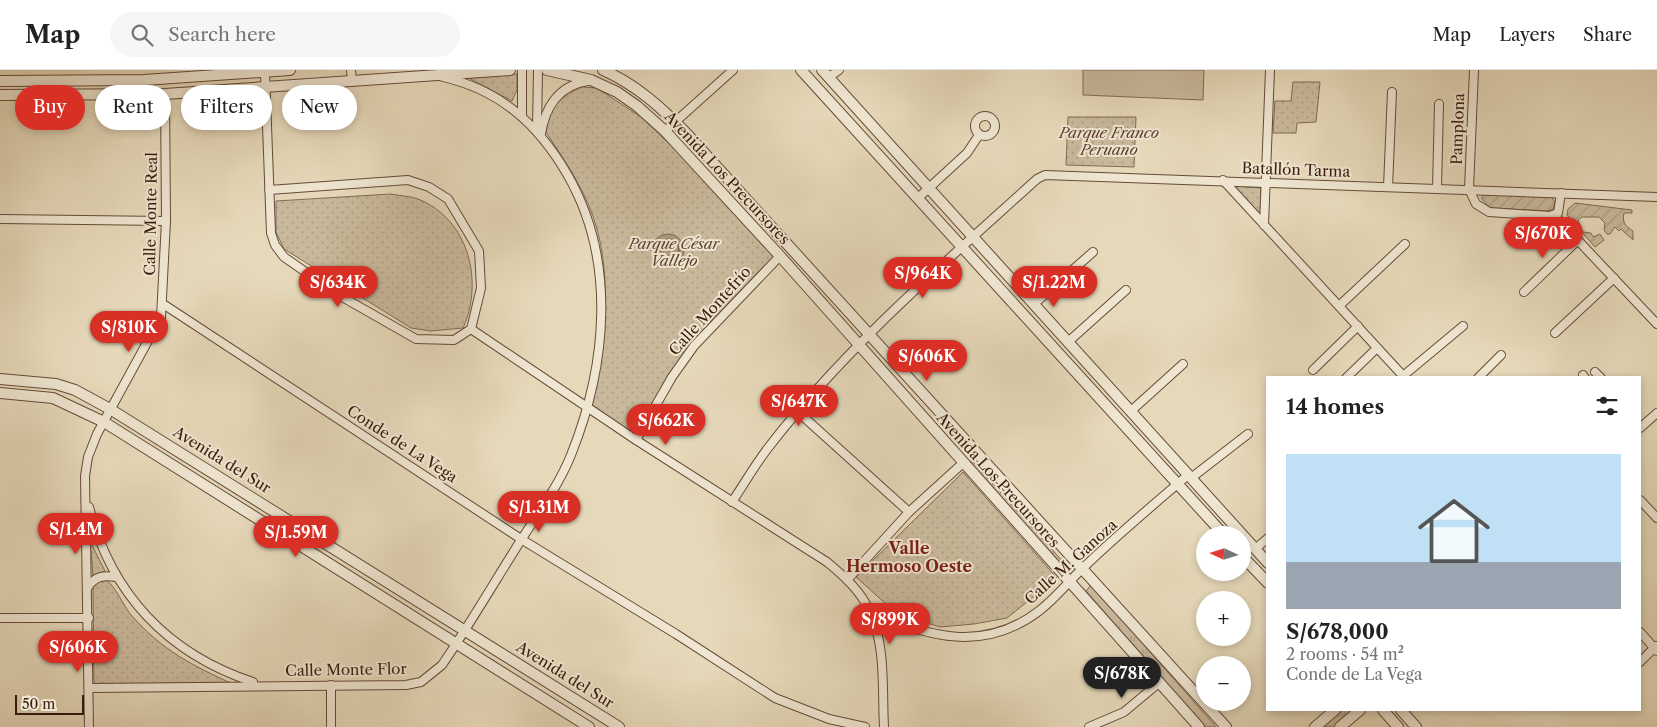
<!DOCTYPE html>
<html lang="en">
<head>
<meta charset="utf-8">
<style>
	:root { --surface:#fff; --page:#f6f6f6; --text:#222; --muted:#767676; --line:#e0e0e0; --accent:#d93025 }
	body { margin:0; font-family:"Libre Caslon Text",serif; background:var(--page); color:var(--text); height:100vh; display:flex; flex-direction:column; font-size:19px; white-space:nowrap }
	* { box-sizing:border-box; margin:0 }
	p { font-size:16px; color:var(--muted) }
	.icon { flex:none; width:28px; height:28px; fill:none; stroke:currentColor; stroke-width:2; stroke-linecap:round; stroke-linejoin:round }
	.map { position:relative; flex:1; overflow:hidden }
	.details { position:absolute; left:1266px; top:306px; width:375px; height:335px; display:flex; flex-direction:column; background:var(--surface); border-radius:0px; box-shadow:0 2px 8px #0003 }
	.details>* { flex:none }
	.top-card { position:absolute; left:15px; top:15px; width:475px; height:45px; display:flex; gap:10px }
	.needle { width:32px; rotate:274deg }
	.tools { position:absolute; left:1196px; top:456px; display:grid; gap:10px }
	.tools a { display:grid; place-items:center; width:55px; height:55px; border-radius:50%; background:var(--surface); box-shadow:0 2px 8px #0003; font-size:25px }
	.scale { position:absolute; left:15px; bottom:12px; width:69px; box-sizing:border-box; padding-left:5px; border:2px solid #3c1c0c; border-top:0; font-size:14px; line-height:18px; white-space:nowrap; color:#3c1c0c; -webkit-text-stroke:4px #efe6d2; paint-order:stroke }
	.price { position:absolute; translate:-50% -42px; padding:0 11px; border-radius:18px; background:var(--accent); color:#fff; font-size:16px; line-height:32px; filter:drop-shadow(0 1px 2px #0008) }
	.price::after { content:''; position:absolute; left:50%; top:30px; width:15px; height:11px; margin-left:-8px; background:inherit; clip-path:polygon(0 0,100% 0,50% 100%) }
	.price.active { background:#222; color:#fff }
	ul { padding:0; list-style:none }
	li { display:grid; align-content:center; gap:10px; height:265px; padding:0 20px }
	li+li { border-top:1px solid var(--line) }
	li span { display:grid; place-items:center; height:155px; border-radius:0px; color:#555 }
	li>.icon { margin-inline-start:auto }
	span .icon { width:90px; height:90px; fill:#fffc; stroke-width:1 }
	li b { font-size:21px }
	h2 { display:flex; justify-content:space-between; align-items:center; height:60px; padding:0 20px; font-size:21px }
	.chip { padding:0 18px; border-radius:22px; background:var(--surface); box-shadow:0 2px 8px #0003; font-size:18px; line-height:45px }
	.chip.active { background:var(--accent); color:#fff }
	header { display:flex; align-items:center; gap:30px; box-sizing:border-box; height:70px; padding:0 25px; background:var(--surface); border-bottom:1px solid var(--line) }
	header strong { font-size:24px }
	nav { display:flex; gap:28px; margin-inline-start:auto; font-size:18px }
	.search { width:350px; height:45px; background:var(--page); display:flex; align-items:center; gap:12px; box-sizing:border-box; padding:0 18px; border-radius:28px; color:var(--muted); font-size:19px }
	.map>svg:first-child { display:block }
	.grass { fill:url(#grass-tufts); stroke:#826a54 }
	.park { fill:url(#park-dots); stroke:#826a54 }
	.garden { fill:url(#garden-furrows); stroke:#826a54 }
	.pitch { fill:#c9b99c; stroke:#826a54 }
	.water { fill:url(#water-ripples); stroke:#7f6751 }
	.lines { fill:none; stroke-linecap:round; stroke-linejoin:round }
	.shore { stroke:#745a46; stroke-width:1 }
	.minor-casing { stroke:#664b38; stroke-width:10 }
	.tertiary-casing { stroke:#664b38; stroke-width:12 }
	.minor { stroke:#efe6d2; stroke-width:8 }
	.tertiary { stroke:#efe6d2; stroke-width:10 }
	.labels { text-anchor:middle; stroke-width:4; stroke-linejoin:round; paint-order:stroke }
	.street-label { font-size:15px; fill:#3c1c0c; stroke:#efe6d2 }
	.park-label { font-size:15px; font-style:italic; fill:#5f4330; stroke:#efe6d2 }
	.neighbourhood-label { font-size:16px; font-weight:bold; fill:#7a1f14; stroke:#efe6d2 }
</style>
</head>
<body>
<header>
<strong>Map</strong>
<div class="search"><svg class="icon" aria-label="search" viewBox="0 0 24 24"><circle cx="10" cy="10" r="6"/><path d="M15 15l6 6"/></svg>Search here</div>
<nav><a>Map</a><a>Layers</a><a>Share</a></nav>
</header>
<div class="map">
<svg width="1657" height="657" viewBox="0 0 1657 657">
	<defs>
		<pattern id="grass-tufts" width="24" height="20" patternUnits="userSpaceOnUse" patternTransform="scale(1.25)"><rect width="24" height="20" fill="#c9b99c"/><path d="M3 7l-1-3M5 7V3M7 7l1-3M15 17l-1-3M17 17v-4M19 17l1-3" fill="none" stroke="#ae9e85"/></pattern>
		<pattern id="park-dots" width="8" height="8" patternUnits="userSpaceOnUse" patternTransform="scale(1.25)"><rect width="8" height="8" fill="#c9b99c"/><path d="M2 2h.1M6 6h.1" fill="none" stroke="#ae9e85" stroke-width="1.8" stroke-linecap="round"/></pattern>
		<pattern id="garden-furrows" width="10" height="10" patternUnits="userSpaceOnUse" patternTransform="scale(1.25)"><rect width="10" height="10" fill="#c9b99c"/><path d="M-1 1l2-2M0 10L10 0M9 11l2-2" fill="none" stroke="#ae9e85"/></pattern>
		<pattern id="water-ripples" width="26" height="14" patternUnits="userSpaceOnUse" patternTransform="scale(1.25)"><rect width="26" height="14" fill="#ac997f"/><path d="M2 4q2-2 4 0t4 0M15 11q2-2 4 0t4 0" fill="none" stroke="#8d7c66"/></pattern>
	</defs>
	<rect width="100%" height="100%" fill="#e6d9ba"/>
	<filter id="stains"><feTurbulence type="fractalNoise" baseFrequency=".004" numOctaves="4"/><feColorMatrix values="0 0 0 0 .2 0 0 0 0 .09 0 0 0 0 .02 0 0 0 .5 -.17"/></filter>
	<radialGradient id="worn" r=".72"><stop offset=".6" stop-color="#630" stop-opacity="0"/><stop offset="1" stop-color="#630" stop-opacity=".3"/></radialGradient>
	<!-- grass -->
	<g class="grass">
		<path d="M972 391 1066 495 1062 498 969 393Z"/>
		<path d="M1091 515 1216 657H1205L1086 521Z"/>
		<path d="M1339 640H1353L1335 657H1321Z"/>
	</g>
	<!-- park -->
	<g class="park">
		<path d="M517 4V20L512 31 463 5Z"/>
		<path d="M1293 12H1320L1316 52 1297 53 1296 63H1273L1275 31H1291Z"/>
		<path d="M582 17 597 18 641 47 707 110 774 186 709 253 633 363 592 335C606 265 617 188 582 121 572 100 558 81 546 62 547 39 562 25 582 17Z"/>
		<path d="M1068 47H1136L1134 97 1066 95Z"/>
		<path d="M1234 116 1261 118 1260 144Z"/>
		<path d="M391 124C400 126 410 126 418 129 469 149 484 212 463 258L431 261 411 258 284 179 276 162V131Z"/>
		<path d="M963 402 1057 508 1007 548 974 554 940 557 896 543 856 507Z"/>
		<path d="M90 471 105 501 93 506 90 472Z"/>
		<path d="M105 509C116 516 123 536 132 546 162 580 193 596 233 614H94L93 516 96 512Z"/>
	</g>
	<!-- garden -->
	<g class="garden">
		<path d="M1485 124 1552 127 1555 133 1553 139 1547 141 1492 138 1488 136 1481 128Z"/>
		<path d="M1575 133 1632 140V143H1624C1622 152 1625 156 1633 161V170L1621 159 1619 161 1615 157 1610 164H1607L1604 160 1605 153 1599 147H1582L1578 150 1583 162 1591 163 1593 167 1600 164 1604 170 1595 177 1567 145 1568 139Z"/>
	</g>
	<!-- pitch -->
	<path class="pitch" d="M1083 0H1204L1203 30 1083 25Z"/>
	<!-- water -->
	<circle class="water" cx="668" cy="180" r="16"/>
	<g class="lines">
		<!-- shore -->
		<circle class="shore" cx="668" cy="180" r="11"/>
		<!-- minor casing -->
		<g class="minor-casing">
			<g id="minor">
				<path d="M351 0 352 11"/>
				<path d="M1474 0 1469 119 1476 134 1489 142 1550 146 1558 143 1561 123"/>
				<path d="M265 2 271 163 275 175 284 187 337 224 416 269 454 270 471 259 481 218 479 181 448 129 429 117 408 110 269 120"/>
				<path d="M829 7 839 0"/>
				<circle cx="985" cy="56" r="10"/>
				<path d="M522 46V0"/>
				<path d="M537 59 538 0"/>
				<path d="M665 61 733 0"/>
				<path d="M541 64C545 37 559 15 588 11"/>
				<path d="M1223 110 1405 308"/>
				<path d="M1388 117 1392 22"/>
				<path d="M1437 119 1439 34"/>
				<path d="M918 128 967 83 979 65"/>
				<path d="M1554 145 1657 254"/>
				<path d="M0 149 166 151"/>
				<path d="M1264 155 1270 0"/>
				<path d="M1524 222 1578 170"/>
				<path d="M163 234 521 469 676 564 775 628 829 649 865 657"/>
				<path d="M1034 234 1093 182"/>
				<path d="M1339 236 1405 174"/>
				<path d="M471 259 636 370 827 492C844 506 861 521 870 542 886 575 882 621 884 657"/>
				<path d="M1555 263 1614 208"/>
				<path d="M1068 272 1126 220"/>
				<path d="M1313 300 1358 256"/>
				<path d="M1595 302 1601 308"/>
				<path d="M1583 305 1585 308"/>
				<path d="M1403 306 1463 256"/>
				<path d="M1346 308 1377 278"/>
				<path d="M1478 308 1501 285"/>
				<path d="M797 341 909 442"/>
				<path d="M1131 341 1183 294"/>
				<path d="M1640 358 1657 343"/>
				<path d="M636 370 672 307 694 276 780 186"/>
				<path d="M1191 408 1248 364"/>
				<path d="M1640 430 1657 448"/>
				<path d="M732 432C744 414 755 395 768 378 845 278 943 194 1037 109L1045 105 1657 127"/>
				<path d="M89 437C111 524 168 584 253 612"/>
				<path d="M1255 479 1268 468"/>
				<path d="M847 510 909 442 963 393"/>
				<path d="M88 517C95 506 104 505 116 507"/>
				<path d="M871 542C928 567 984 583 1039 541 1056 528 1068 512 1083 498 1116 466 1153 435 1188 405"/>
				<path d="M0 548H89"/>
				<path d="M1640 562 1657 581"/>
				<path d="M1640 592 1656 576"/>
				<path d="M331 615V657"/>
				<path d="M89 618 406 615 421 612 442 595C470 554 495 511 521 470 539 442 559 415 571 385 607 295 617 190 567 104 538 54 500 20 443 7"/>
				<path d="M89 657 85 406 88 387 97 364 161 247 166 151 165 24"/>
				<path d="M1089 657 1124 642 1160 612"/>
			</g>
		</g>
		<!-- tertiary casing -->
		<g class="tertiary-casing">
			<g id="tertiary">
				<path d="M547 0 591 10 617 22 637 36 665 61 780 186 1199 657"/>
				<path d="M603 0C637 15 663 39 688 65 866 263 1047 459 1226 657"/>
				<path d="M801 0 1224 465"/>
				<path d="M822 0 1268 493"/>
				<path d="M0 11 144 10 290 0"/>
				<path d="M0 25 165 24 510 0"/>
				<path d="M0 309 56 314 75 320 110 339 619 657"/>
				<path d="M0 323 53 328 104 352 589 657"/>
				<path d="M1242 486 1268 513"/>
				<path d="M1383 640 1398 657"/>
				<path d="M1401 640 1416 657"/>
				<path d="M1315 657 1335 640"/>
				<path d="M1340 657 1360 640"/>
			</g>
		</g>
		<!-- minor -->
		<use href="#minor" class="minor"/>
		<!-- tertiary -->
		<use href="#tertiary" class="tertiary"/>
	</g>
	<g class="labels">
		<!-- street labels -->
		<g class="street-label">
			<text transform="translate(1458 59) rotate(-88)" y="5">Pamplona</text>
			<text transform="translate(1296 100) rotate(2)" y="5">Batallón Tarma</text>
			<text transform="translate(727 108) rotate(47)" y="5">Avenida Los Precursores</text>
			<text transform="translate(151 144) rotate(-89)" y="5">Calle Monte Real</text>
			<text transform="translate(710 241) rotate(-48)" y="5">Calle Montefrío</text>
			<text transform="translate(402 374) rotate(33)" y="5">Conde de La Vega</text>
			<text transform="translate(222 390) rotate(32)" y="5">Avenida del Sur</text>
			<text transform="translate(998 410) rotate(48)" y="5">Avenida Los Precursores</text>
			<text transform="translate(1071 492) rotate(-42)" y="5">Calle M. Ganoza</text>
			<text transform="translate(346 600) rotate(-1)" y="5">Calle Monte Flor</text>
			<text transform="translate(565 605) rotate(32)" y="5">Avenida del Sur</text>
		</g>
		<!-- park labels -->
		<g class="park-label">
			<text x="1109" y="68">Parque Franco<tspan x="1109" dy="17">Peruano</tspan></text>
			<text x="674" y="179">Parque César<tspan x="674" dy="17">Vallejo</tspan></text>
		</g>
		<!-- neighbourhood labels -->
		<g class="neighbourhood-label">
			<text x="909" y="484">Valle<tspan x="909" dy="18">Hermoso Oeste</tspan></text>
		</g>
	</g>
	<rect width="100%" height="100%" filter="url(#stains)"/>
	<rect width="100%" height="100%" fill="url(#worn)"/>
</svg>
<div class="tools">
<a><svg class="needle" viewBox="-14 -14 28 28"><path d="M0-13l5 13h-10z" fill="#e53935"/><path d="M0 13l5-13h-10z" fill="#767676"/></svg></a>
<a>+</a>
<a>−</a>
</div>
<div class="scale">50 m</div>
<b class="price" style="left:1543px;top:189px">S/670K</b>
<b class="price" style="left:923px;top:229px">S/964K</b>
<b class="price" style="left:338px;top:238px">S/634K</b>
<b class="price" style="left:1054px;top:238px">S/1.22M</b>
<b class="price" style="left:129px;top:283px">S/810K</b>
<b class="price" style="left:927px;top:312px">S/606K</b>
<b class="price" style="left:799px;top:357px">S/647K</b>
<b class="price" style="left:666px;top:376px">S/662K</b>
<b class="price" style="left:539px;top:463px">S/1.31M</b>
<b class="price" style="left:76px;top:485px">S/1.4M</b>
<b class="price" style="left:296px;top:488px">S/1.59M</b>
<b class="price" style="left:890px;top:575px">S/899K</b>
<b class="price" style="left:78px;top:603px">S/606K</b>
<b class="price active" style="left:1122px;top:629px">S/678K</b>
<div class="top-card">
<a class="chip active">Buy</a>
<a class="chip">Rent</a>
<a class="chip">Filters</a>
<a class="chip">New</a>
</div>
<section class="details">
<h2>14 homes<svg class="icon" aria-label="filters" viewBox="0 0 24 24"><path d="M4 7h16M4 17h16"/><circle cx="9" cy="7" r="2"/><circle cx="15" cy="17" r="2"/></svg></h2>
<ul>
<li><span style="background:linear-gradient(#bfe0f5 70%,#9aa5b1 0)"><svg class="icon" aria-label="home" viewBox="0 0 24 24"><path d="M3 11l9-7 9 7M6 9v11h12V9"/></svg></span><div><b>S/678,000</b><p>2 rooms · 54 m²</p><p>Conde de La Vega</p></div></li>
</ul>
</section>
</div>
</body>
</html>
